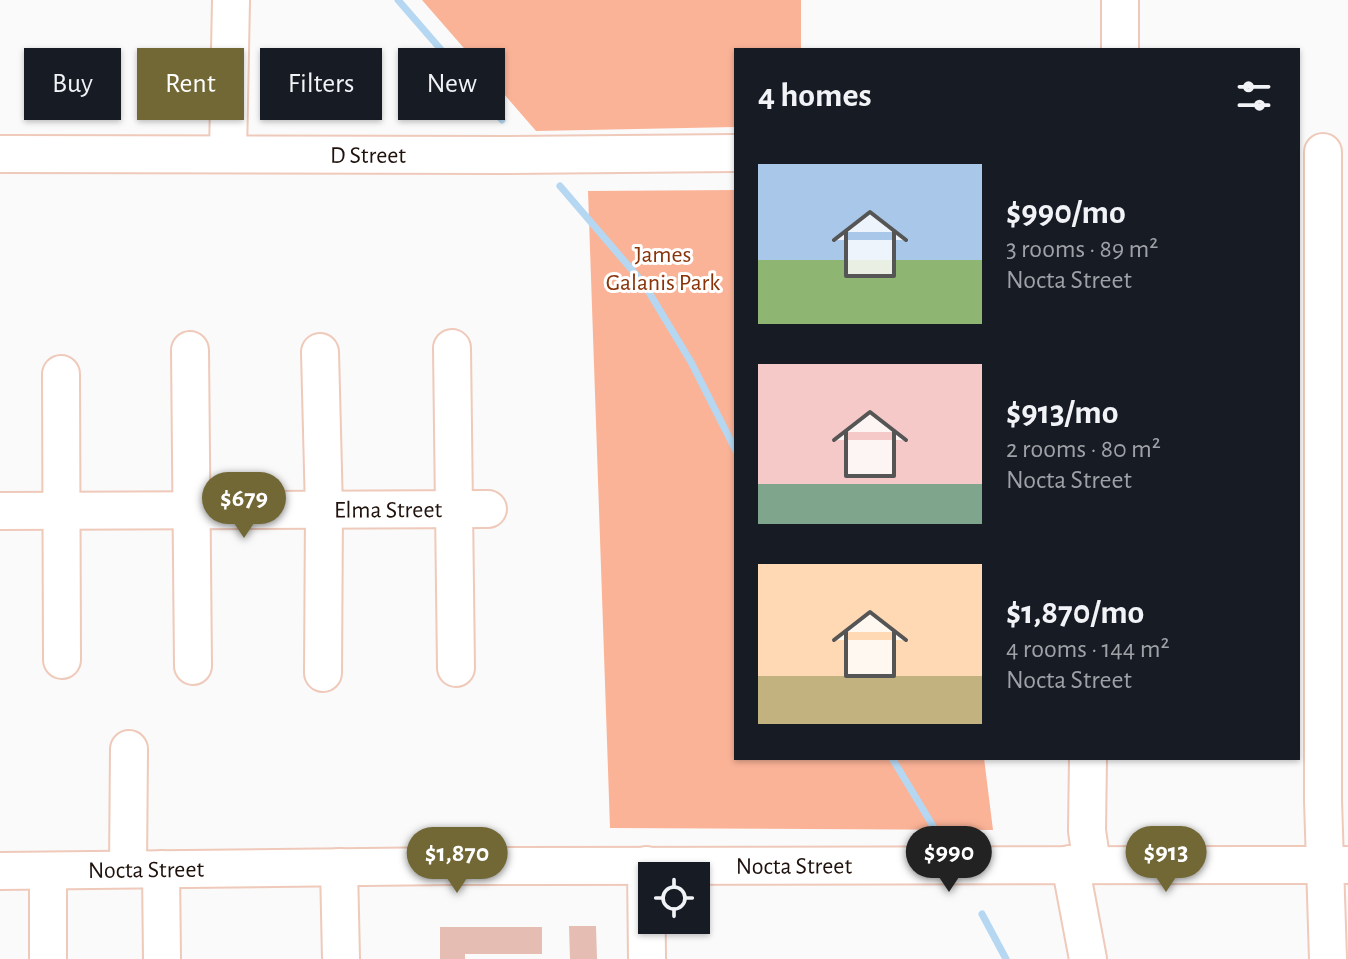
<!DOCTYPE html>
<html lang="en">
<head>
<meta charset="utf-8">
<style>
	:root { --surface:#171b24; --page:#242831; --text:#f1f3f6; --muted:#9ea1a6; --accent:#726835 }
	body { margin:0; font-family:"Alegreya Sans",sans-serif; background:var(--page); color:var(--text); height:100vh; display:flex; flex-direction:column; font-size:30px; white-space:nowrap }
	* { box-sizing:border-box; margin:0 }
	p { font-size:26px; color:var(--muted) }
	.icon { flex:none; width:44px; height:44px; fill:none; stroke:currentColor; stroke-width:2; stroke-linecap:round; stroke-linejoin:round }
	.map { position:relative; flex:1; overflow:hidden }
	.panel { position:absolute; left:734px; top:48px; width:566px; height:712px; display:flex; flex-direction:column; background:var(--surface); border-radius:0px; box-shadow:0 2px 6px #0004 }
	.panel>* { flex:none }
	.banner { position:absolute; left:24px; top:48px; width:590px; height:72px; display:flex; gap:16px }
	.tools { position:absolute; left:638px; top:862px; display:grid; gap:16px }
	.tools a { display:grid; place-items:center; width:72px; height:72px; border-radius:0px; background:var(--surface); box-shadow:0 2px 6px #0004; font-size:40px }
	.price { position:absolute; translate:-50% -68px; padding:0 18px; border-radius:28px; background:var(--accent); color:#fff; font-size:26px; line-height:52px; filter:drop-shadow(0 2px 4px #0008) }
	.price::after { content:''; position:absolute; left:50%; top:48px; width:24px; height:18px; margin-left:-12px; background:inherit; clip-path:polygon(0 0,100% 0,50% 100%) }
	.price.current { background:#222; color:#fff }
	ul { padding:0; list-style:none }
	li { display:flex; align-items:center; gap:24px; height:200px; padding:0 24px }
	li span { display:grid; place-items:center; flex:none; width:224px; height:160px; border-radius:0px; color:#555 }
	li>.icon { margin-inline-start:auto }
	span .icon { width:96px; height:96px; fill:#fffc; stroke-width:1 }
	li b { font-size:34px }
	h2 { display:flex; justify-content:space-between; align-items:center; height:96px; padding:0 24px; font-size:34px }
	.pill { padding:0 28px; border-radius:0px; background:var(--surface); box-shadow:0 2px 6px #0004; font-size:28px; line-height:72px }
	.pill.current { background:var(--accent); color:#fff }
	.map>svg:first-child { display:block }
	.green { fill:#fbb397 }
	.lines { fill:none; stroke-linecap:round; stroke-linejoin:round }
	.stream { stroke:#b5d7f1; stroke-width:7 }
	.building { fill:#e5bdb3 }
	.minor-casing { stroke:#efc9ba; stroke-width:40 }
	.minor { stroke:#fff; stroke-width:36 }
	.labels { text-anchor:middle; stroke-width:6; stroke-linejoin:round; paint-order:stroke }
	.street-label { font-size:24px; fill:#1f120d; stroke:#fff }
	.park-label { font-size:24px; fill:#893309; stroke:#fff }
</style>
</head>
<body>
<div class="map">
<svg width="1348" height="959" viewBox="0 0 1348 959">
	<rect width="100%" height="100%" fill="#fafafa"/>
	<!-- green -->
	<g class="green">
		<path d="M422 0H801V50H736V127L536 131Z"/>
		<path d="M736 190V758H984L993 830 610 828 588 191Z"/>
	</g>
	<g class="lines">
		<!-- stream -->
		<g class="stream">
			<path d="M398 0 502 120"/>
			<path d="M560 186 644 284 691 362 736 451"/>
			<path d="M892 758 933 826"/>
			<path d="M982 914 1006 959"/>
		</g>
	</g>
	<!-- building -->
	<g class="building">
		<path d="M569 926H596L597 959H570Z"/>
		<path d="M440 927H542V954H465V959H440Z"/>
	</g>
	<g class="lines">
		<!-- minor casing -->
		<g class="minor-casing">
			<g id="minor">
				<path d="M1120 0V50"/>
				<path d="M1323 152V800L1328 959"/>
				<path id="s1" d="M0 154 508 155 736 153"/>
				<path d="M228 154 231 0"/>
				<path d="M452 348 456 668"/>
				<path d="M190 350 193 666"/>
				<path d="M320 352 324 510 323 673"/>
				<path d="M61 374 62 660"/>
				<path id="s2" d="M0 511 488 509"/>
				<path d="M1088 758 1087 831 1092 864"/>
				<path d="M1070 864 1088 959"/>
				<path d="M646 865 647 959"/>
				<path d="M339 867 341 959"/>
				<path d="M128 869 129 749"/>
				<path d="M161 869 162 959"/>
				<path id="s3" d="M0 871 451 866 1348 865"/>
				<path d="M48 871V959"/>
			</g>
		</g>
		<!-- minor -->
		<use href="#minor" class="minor"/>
	</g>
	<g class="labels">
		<!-- street labels -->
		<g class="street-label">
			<text dy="8" stroke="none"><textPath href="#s1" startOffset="368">D Street</textPath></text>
			<text dy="8" stroke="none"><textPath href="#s2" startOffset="388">Elma Street</textPath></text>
			<text dy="8" stroke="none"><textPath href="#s3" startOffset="794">Nocta Street</textPath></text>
			<text dy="8" stroke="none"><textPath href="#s3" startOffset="146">Nocta Street</textPath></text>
		</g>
		<!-- park labels -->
		<g class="park-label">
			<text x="663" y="262">James<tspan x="663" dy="28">Galanis Park</tspan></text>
		</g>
	</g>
</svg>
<div class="tools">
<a><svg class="icon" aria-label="locate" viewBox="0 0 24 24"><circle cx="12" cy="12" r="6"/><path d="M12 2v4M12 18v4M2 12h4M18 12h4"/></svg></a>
</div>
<b class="price" style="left:244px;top:540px">$679</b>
<b class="price current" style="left:949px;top:894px">$990</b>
<b class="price" style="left:1166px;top:894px">$913</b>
<b class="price" style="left:457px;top:895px">$1,870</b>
<div class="banner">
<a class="pill">Buy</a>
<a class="pill current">Rent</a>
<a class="pill">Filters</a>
<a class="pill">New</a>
</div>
<section class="panel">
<h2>4 homes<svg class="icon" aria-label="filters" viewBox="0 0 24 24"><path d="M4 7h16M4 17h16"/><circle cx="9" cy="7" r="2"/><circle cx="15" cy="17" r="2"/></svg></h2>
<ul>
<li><span style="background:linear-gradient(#a9c7e8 60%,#8fb573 0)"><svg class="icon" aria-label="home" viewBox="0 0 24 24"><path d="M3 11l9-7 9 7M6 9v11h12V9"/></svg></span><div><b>$990/mo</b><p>3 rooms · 89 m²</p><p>Nocta Street</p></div></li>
<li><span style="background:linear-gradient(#f6c9c9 75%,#7fa58c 0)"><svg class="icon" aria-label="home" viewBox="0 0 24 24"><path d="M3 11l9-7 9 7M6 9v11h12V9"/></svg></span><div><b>$913/mo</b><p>2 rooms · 80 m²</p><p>Nocta Street</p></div></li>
<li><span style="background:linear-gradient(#ffd9b3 70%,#c2b280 0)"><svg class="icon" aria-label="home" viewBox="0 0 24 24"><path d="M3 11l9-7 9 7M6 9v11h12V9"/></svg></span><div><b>$1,870/mo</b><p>4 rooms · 144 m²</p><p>Nocta Street</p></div></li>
</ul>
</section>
</div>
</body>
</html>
